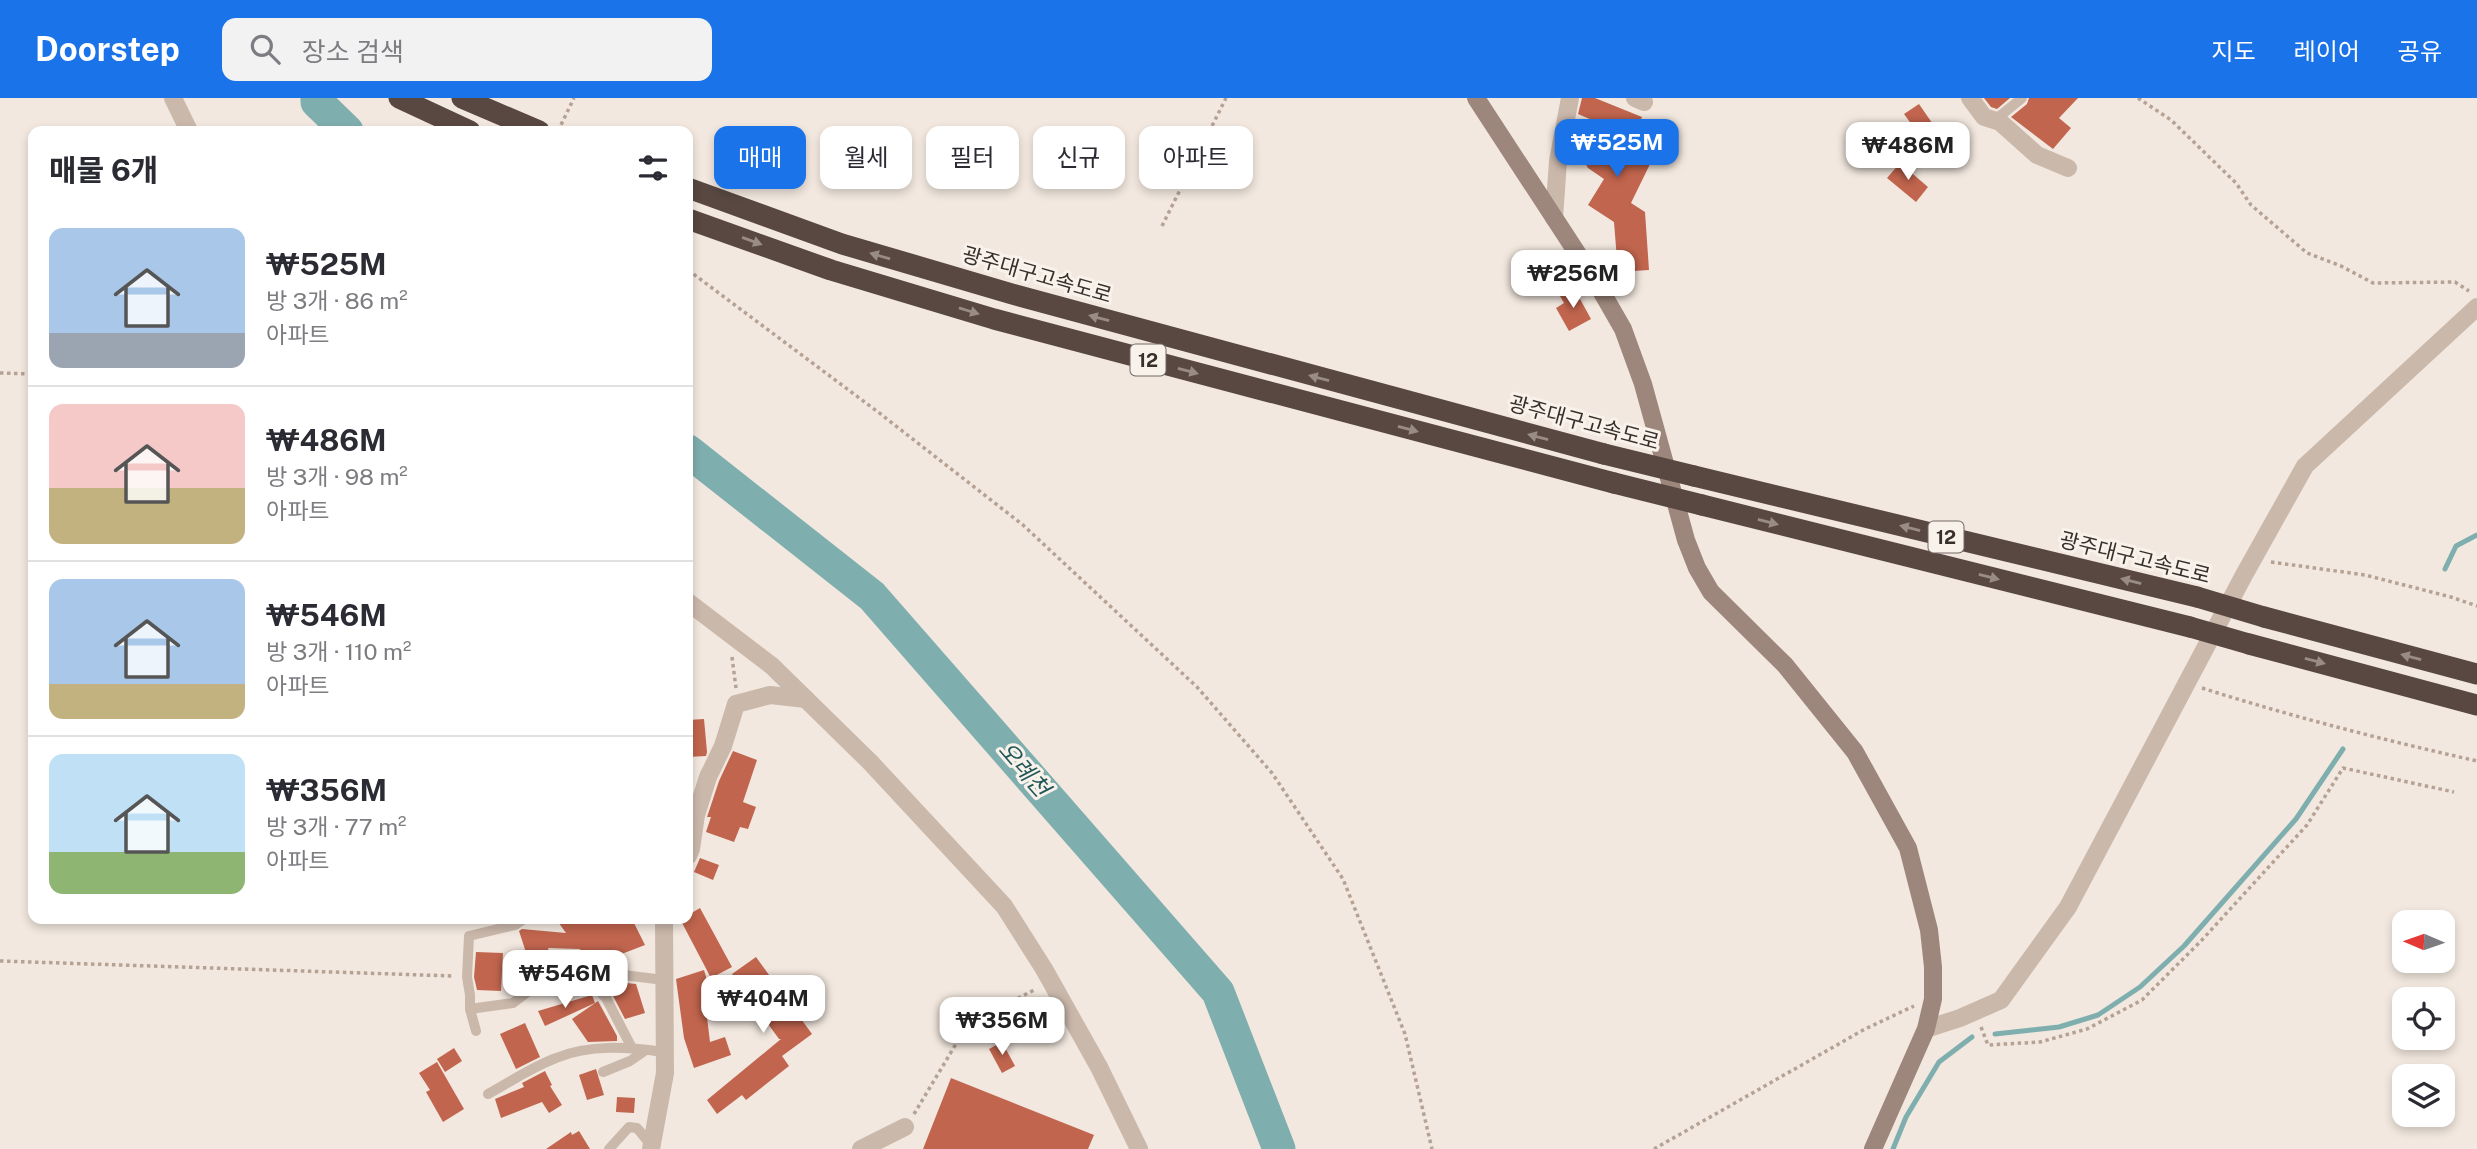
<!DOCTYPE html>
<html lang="ko">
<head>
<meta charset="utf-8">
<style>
	:root { --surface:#fff; --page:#f2f2f3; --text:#2b2b33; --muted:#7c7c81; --line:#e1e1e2; --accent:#1a73e8 }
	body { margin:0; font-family:"Public Sans","Noto Sans KR",sans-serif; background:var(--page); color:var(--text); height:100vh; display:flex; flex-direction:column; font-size:26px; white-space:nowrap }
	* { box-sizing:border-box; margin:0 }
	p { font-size:23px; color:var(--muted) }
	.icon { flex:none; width:38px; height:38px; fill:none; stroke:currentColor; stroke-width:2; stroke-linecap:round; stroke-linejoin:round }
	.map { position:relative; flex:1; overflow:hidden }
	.details { position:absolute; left:28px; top:28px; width:665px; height:798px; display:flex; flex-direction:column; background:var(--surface); border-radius:14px; box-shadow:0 4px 10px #0003 }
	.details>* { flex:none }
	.hud { position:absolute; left:714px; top:28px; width:665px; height:63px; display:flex; gap:14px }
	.needle { width:46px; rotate:272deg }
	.buttons { position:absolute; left:2392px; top:812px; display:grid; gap:14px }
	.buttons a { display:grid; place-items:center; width:63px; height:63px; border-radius:14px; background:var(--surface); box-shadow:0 4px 10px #0003; font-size:35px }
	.price { position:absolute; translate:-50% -60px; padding:0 16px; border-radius:14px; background:#fff; color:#222; font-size:23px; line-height:46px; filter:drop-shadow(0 2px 4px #0008) }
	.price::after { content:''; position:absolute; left:50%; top:42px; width:21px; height:16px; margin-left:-10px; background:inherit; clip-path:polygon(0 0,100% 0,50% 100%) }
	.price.selected { background:var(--accent); color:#fff }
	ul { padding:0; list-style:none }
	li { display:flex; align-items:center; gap:21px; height:175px; padding:0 21px }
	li+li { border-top:2px solid var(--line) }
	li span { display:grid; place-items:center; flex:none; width:196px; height:140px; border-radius:14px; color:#555 }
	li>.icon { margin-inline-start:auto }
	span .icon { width:84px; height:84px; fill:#fffc; stroke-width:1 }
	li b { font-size:30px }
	h2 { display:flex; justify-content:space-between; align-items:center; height:84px; padding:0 21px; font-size:30px }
	.pill { padding:0 24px; border-radius:14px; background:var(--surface); box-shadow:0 4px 10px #0003; font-size:24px; line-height:63px }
	.pill.selected { background:var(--accent); color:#fff }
	header { display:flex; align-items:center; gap:42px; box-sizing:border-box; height:98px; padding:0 35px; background:var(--accent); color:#fff }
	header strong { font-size:33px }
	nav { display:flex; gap:38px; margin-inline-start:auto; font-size:24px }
	.search { width:490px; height:63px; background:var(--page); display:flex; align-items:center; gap:18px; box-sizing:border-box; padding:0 24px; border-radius:14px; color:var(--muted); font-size:26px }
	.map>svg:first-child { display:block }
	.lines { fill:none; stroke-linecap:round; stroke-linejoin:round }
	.stream { stroke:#7faeae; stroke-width:5 }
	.river { stroke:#7faeae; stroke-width:33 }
	.building { fill:#c1654e }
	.path { stroke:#b5a295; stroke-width:3.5; stroke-dasharray:3.5 3.5; stroke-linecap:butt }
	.lane { stroke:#cab8ab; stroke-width:10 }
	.street { stroke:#cab8ab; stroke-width:18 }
	.secondary { stroke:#9d877c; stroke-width:18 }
	.highway { stroke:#584841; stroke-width:21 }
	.highway-bridge { stroke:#584841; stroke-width:21 }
	.oneway { fill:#988c85 }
	.labels { text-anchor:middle; stroke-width:6; stroke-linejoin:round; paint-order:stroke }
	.shield { fill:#f9f2eb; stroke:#726964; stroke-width:2 }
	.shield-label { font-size:19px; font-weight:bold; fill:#382e2a }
	.street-label { font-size:21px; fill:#382e2a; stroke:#f9f2eb }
	.water-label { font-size:23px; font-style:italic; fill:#215658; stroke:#f9f2eb }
</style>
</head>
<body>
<header>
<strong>Doorstep</strong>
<div class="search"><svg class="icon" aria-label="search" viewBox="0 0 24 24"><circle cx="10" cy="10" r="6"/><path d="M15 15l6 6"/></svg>장소 검색</div>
<nav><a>지도</a><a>레이어</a><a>공유</a></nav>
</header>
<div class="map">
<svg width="2477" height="1051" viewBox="0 0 2477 1051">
	<rect width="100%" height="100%" fill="#f2e8df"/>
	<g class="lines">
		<!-- stream -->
		<g class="stream">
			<path d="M2445 471 2456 448 2477 437"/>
			<path d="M1995 936 2059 929 2098 917 2140 889 2184 848 2296 721 2343 651"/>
			<path d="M1893 1051 1906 1019 1939 964 1972 939"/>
		</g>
		<!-- river -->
		<g class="river">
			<path d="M317 0V4L347 33"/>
			<path d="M688 353 872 498 1218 894 1279 1051"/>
		</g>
	</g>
	<!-- building -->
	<g class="building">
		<path d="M1582 0H1595L1642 19 1628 53 1651 64 1631 105 1645 114 1649 172 1618 174 1614 124 1588 107 1604 81 1588 70 1581 58 1578 46 1581 41 1606 28 1578 16Z"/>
		<path d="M1984 0H2010L1997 11 1991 9Z"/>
		<path d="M2029 0H2078L2059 20 2071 30 2053 51 2011 19 2027 6Z"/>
		<path d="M1919 6 1939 35 1925 45 1904 16Z"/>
		<path d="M1900 65 1928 89 1916 104 1887 80Z"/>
		<path d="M1574 190 1591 221 1569 233 1556 210 1564 205 1560 198Z"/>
		<path d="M704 621 707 654 706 658 688 659V622Z"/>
		<path d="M733 653 757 662 743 704 756 709 748 731 740 729 734 744 706 734 711 719H707L719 683Z"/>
		<path d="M700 760 719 767 713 782 694 774Z"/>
		<path d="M700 810 732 869 711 880 680 821H688V817Z"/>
		<path d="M556 821H632L645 847 593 867 586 868 580 851 548 850 555 874 535 882 519 833 522 831 566 835Z"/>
		<path d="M476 854 503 855 501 893 477 892 474 879Z"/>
		<path d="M756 859 812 936 782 958 789 968 746 1002 742 997 717 1016 707 1002 781 941H779L732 876Z"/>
		<path d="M704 872 708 885 703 886 710 944 725 939 731 957 694 970 684 940 676 881Z"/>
		<path d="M626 885 636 886 645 915 625 921 611 894 614 892 613 889Z"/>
		<path d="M592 897 595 905 545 928 538 913Z"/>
		<path d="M598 903 617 938V943L588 944 572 921Z"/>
		<path d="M525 925 540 959 516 971 500 936Z"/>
		<path d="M1002 944 1015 968 1002 975 989 951Z"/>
		<path d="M454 950 462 963 445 974 437 961Z"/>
		<path d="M437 964 464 1011 443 1024 426 994 430 992 419 975Z"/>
		<path d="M596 971 604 997 587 1002 579 977Z"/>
		<path d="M545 973 552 987 550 988 562 1007 549 1015 542 1004 501 1020 495 1001 524 989 522 985Z"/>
		<path d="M951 980 1094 1037 1088 1051H923Z"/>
		<path d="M617 999 635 1000 634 1015 616 1014Z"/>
		<path d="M579 1033 590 1051H546L571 1034 572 1037Z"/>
	</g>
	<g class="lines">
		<!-- path -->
		<g class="path">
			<path d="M2138 0 2171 22 2236 85 2251 107 2307 155 2341 168 2373 185 2455 184 2469 193"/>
			<path d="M558 33 574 0"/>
			<path d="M1162 128 1226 0"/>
			<path d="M688 172 878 314 1023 427 1197 589 1272 675 1343 781 1405 936 1432 1051"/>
			<path d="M0 275 33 276"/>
			<path d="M2271 464 2365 477 2451 499 2477 508"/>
			<path d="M732 559 736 590"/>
			<path d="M2202 590C2293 619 2384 642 2477 663"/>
			<path d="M0 863 453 878"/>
			<path d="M1981 929 1988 947 2040 944 2087 931 2142 902 2201 843 2307 727 2343 670 2454 694"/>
			<path d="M914 1016 968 926 1036 891"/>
			<path d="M1654 1051 1865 931 1914 908"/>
		</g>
		<!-- lane -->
		<g class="lane">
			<path d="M1995 22 2022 0"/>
			<path d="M566 893 595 889 606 900 632 950"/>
			<path d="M470 911 513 905 530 892 575 876 599 874 664 882"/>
			<path d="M476 933 470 911V897L467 879 469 838 515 827 524 821"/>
			<path d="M603 974 630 963 646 952"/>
			<path d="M488 996C510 984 532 969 556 960 590 946 628 949 663 954"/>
			<path d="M609 1051 629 1029 637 1030 651 1047"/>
		</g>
		<!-- street -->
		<g class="street">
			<path d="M173 0 189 33"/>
			<path d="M1635 0 1644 4"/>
			<path d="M1970 0 1984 19 2000 24 2037 57 2068 70"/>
			<path d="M1554 120 1558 63 1570 0"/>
			<path d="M688 504 772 568 871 665 1004 808 1044 871 1099 969 1139 1051"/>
			<path d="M688 758 691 751 696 717 708 679 723 648 736 606 770 597 806 601"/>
			<path d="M1926 931 1960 920 2001 902 2068 809 2244 477 2305 368 2477 209"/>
			<path d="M651 1051 665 975 664 821"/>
			<path d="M861 1051 905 1029"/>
		</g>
		<!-- secondary -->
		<path class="secondary" d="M1476 0 1596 184 1623 231 1643 286 1686 442 1697 470 1711 494 1785 567 1855 654 1908 750 1929 832 1933 869V901L1926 931 1873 1051"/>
		<!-- highway -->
		<g class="highway">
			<path d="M399 0 470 33"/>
			<path d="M688 90 842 146 1012 196 1604 356"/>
			<path d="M688 121 831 172 994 221 1614 385"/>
			<path d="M1694 378 2197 499"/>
			<path d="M1702 407 2190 529"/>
			<path d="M2264 519 2477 576"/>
			<path d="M2249 546 2477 607"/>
		</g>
		<!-- highway-bridge -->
		<g class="highway-bridge">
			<path d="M462 0 539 33"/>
			<path d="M1604 356 1694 378"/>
			<path d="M1614 385 1702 407"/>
			<path d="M2197 499 2264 519"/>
			<path d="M2190 529 2249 546"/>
		</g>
	</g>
	<!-- one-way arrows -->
	<defs><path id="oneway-solid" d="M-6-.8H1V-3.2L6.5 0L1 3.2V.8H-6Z" transform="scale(1.75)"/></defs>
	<g class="oneway">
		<use href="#oneway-solid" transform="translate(752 143) rotate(20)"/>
		<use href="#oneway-solid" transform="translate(880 158) rotate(-164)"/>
		<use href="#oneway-solid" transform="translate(969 213) rotate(17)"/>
		<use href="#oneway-solid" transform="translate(1099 220) rotate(-165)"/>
		<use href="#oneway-solid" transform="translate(1188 273) rotate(15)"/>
		<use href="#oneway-solid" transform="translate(1319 280) rotate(-165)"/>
		<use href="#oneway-solid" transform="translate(1408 331) rotate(15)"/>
		<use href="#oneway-solid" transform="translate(1538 339) rotate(-165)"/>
		<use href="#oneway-solid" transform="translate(1768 424) rotate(14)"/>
		<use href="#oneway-solid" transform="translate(1910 430) rotate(-166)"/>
		<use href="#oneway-solid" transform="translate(1989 479) rotate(14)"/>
		<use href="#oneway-solid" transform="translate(2131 483) rotate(-166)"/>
		<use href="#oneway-solid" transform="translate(2411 559) rotate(-165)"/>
		<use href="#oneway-solid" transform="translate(2315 563) rotate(15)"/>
	</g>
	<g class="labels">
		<!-- shield labels -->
		<g class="shield">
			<rect x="1130.5" y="246.5" width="35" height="31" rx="5"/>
			<rect x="1928.5" y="423.5" width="35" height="31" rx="5"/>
		</g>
		<g class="shield-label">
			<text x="1148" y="269">12</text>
			<text x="1946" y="446">12</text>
		</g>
		<!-- street labels -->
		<g class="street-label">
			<text transform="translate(1037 177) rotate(16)" y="7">광주대구고속도로</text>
			<text transform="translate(1584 325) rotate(15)" y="7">광주대구고속도로</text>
			<text transform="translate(2135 460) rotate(14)" y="7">광주대구고속도로</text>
		</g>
		<!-- water labels -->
		<g class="water-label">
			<text transform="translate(1024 671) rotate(49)" y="8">오례천</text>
		</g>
	</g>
</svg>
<div class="buttons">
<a><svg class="needle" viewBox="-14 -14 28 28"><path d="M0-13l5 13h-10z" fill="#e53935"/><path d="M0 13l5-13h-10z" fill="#7c7c81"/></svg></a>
<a><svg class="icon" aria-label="locate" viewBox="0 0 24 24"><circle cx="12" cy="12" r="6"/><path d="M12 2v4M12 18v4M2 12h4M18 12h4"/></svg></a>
<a><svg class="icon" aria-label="layers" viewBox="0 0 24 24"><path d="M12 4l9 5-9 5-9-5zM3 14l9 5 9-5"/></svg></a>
</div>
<b class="price selected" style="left:1617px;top:81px">₩525M</b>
<b class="price" style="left:1908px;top:84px">₩486M</b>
<b class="price" style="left:1573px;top:212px">₩256M</b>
<b class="price" style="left:565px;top:912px">₩546M</b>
<b class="price" style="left:763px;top:937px">₩404M</b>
<b class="price" style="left:1002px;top:959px">₩356M</b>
<div class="hud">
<a class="pill selected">매매</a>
<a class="pill">월세</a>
<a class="pill">필터</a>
<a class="pill">신규</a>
<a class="pill">아파트</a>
</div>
<section class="details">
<h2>매물 6개<svg class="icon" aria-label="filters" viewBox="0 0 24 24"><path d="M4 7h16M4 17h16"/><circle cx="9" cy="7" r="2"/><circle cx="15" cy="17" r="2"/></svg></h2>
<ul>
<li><span style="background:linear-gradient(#a9c7e8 75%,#9aa5b1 0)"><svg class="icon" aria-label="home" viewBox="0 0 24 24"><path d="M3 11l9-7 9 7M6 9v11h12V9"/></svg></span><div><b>₩525M</b><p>방 3개 · 86 m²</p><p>아파트</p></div></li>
<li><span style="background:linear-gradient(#f6c9c9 60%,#c2b280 0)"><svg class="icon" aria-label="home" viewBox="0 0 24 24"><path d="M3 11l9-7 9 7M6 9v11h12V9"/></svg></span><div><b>₩486M</b><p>방 3개 · 98 m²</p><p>아파트</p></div></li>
<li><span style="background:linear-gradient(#a9c7e8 75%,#c2b280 0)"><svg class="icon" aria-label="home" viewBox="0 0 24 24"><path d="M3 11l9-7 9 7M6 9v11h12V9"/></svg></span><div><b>₩546M</b><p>방 3개 · 110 m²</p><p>아파트</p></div></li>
<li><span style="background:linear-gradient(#bfe0f5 70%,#8fb573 0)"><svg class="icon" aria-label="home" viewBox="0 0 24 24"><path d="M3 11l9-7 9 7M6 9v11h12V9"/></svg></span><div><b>₩356M</b><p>방 3개 · 77 m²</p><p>아파트</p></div></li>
</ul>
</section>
</div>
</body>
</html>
